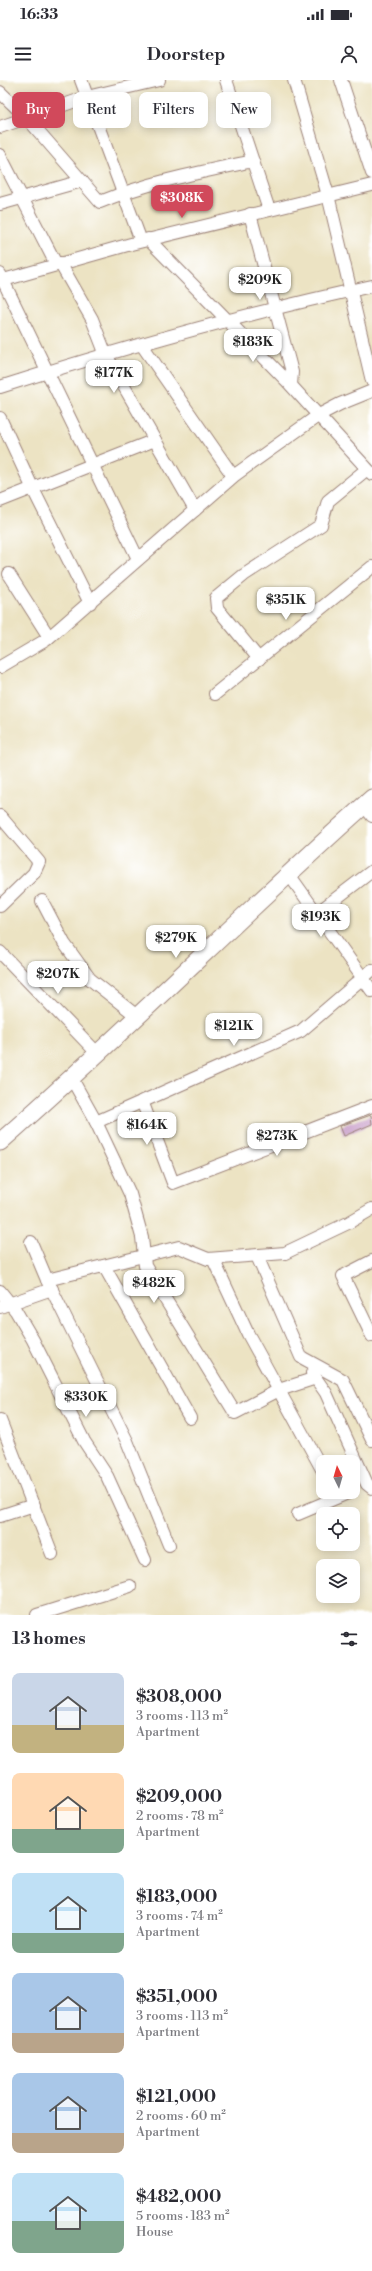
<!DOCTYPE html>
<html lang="en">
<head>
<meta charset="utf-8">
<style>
	:root { --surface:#fff; --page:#f7f7f7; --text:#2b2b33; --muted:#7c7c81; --accent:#d1495b }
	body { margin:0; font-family:"Libre Bodoni",serif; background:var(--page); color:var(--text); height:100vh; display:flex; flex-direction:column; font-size:15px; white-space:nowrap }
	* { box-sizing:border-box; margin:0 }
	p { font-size:13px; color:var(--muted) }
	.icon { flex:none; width:22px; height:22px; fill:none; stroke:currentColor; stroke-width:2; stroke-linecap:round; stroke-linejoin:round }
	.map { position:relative; height:1535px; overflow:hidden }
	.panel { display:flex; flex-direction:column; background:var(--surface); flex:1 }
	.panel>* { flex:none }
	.banner { position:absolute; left:12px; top:12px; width:348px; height:36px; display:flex; gap:8px }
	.needle { width:26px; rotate:355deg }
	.controls { position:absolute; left:316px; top:1375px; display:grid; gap:8px }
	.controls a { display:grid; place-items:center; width:44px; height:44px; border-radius:8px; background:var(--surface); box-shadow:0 2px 10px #0003; font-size:20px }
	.price { position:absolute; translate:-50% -34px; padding:0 9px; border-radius:8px; background:#fff; color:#222; font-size:13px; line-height:26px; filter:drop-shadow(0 1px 2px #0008) }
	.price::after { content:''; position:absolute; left:50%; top:24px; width:12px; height:9px; margin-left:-6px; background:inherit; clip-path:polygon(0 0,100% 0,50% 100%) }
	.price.current { background:var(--accent); color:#fff }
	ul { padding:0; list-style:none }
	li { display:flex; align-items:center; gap:12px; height:100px; padding:0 12px }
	li span { display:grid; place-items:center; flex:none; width:112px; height:80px; border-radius:8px; color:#555 }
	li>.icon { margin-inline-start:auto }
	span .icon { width:48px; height:48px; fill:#fffc; stroke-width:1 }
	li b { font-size:17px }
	h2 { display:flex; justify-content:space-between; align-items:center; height:48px; padding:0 12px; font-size:17px }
	.chip { padding:0 14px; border-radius:8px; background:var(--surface); box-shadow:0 2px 10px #0003; font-size:14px; line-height:36px }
	.chip.current { background:var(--accent); color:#fff }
	.status { display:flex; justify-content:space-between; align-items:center; height:28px; padding:0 20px; background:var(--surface); direction:ltr }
	.status svg { height:11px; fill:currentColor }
	header { display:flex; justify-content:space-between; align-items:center; height:52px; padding:0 12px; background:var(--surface); font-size:18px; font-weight:600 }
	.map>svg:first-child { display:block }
	.building { fill:#c293c3 }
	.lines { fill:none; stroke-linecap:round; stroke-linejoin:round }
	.street-casing { stroke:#9b8177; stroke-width:14 }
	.secondary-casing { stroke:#9b8177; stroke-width:19 }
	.street { stroke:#fff; stroke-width:12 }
	.secondary { stroke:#fff; stroke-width:17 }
</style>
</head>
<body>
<div class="status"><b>16:33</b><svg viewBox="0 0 49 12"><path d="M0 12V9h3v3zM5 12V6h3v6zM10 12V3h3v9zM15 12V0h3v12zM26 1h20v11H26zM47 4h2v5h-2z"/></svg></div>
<header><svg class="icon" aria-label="menu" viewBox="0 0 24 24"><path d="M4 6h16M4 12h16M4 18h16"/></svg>Doorstep<svg class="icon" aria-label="person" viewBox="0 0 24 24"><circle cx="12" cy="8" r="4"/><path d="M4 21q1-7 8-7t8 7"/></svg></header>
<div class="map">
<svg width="372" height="1535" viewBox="0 0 372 1535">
	<rect width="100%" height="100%" fill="#fff"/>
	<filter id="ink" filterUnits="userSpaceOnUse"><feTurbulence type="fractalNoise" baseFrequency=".025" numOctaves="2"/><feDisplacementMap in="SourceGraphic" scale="8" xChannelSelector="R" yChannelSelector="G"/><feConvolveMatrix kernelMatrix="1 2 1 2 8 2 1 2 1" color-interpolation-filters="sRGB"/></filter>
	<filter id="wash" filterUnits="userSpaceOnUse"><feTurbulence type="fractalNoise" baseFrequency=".012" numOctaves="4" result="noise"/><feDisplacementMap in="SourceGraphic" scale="16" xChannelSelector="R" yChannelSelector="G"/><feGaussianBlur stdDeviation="0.9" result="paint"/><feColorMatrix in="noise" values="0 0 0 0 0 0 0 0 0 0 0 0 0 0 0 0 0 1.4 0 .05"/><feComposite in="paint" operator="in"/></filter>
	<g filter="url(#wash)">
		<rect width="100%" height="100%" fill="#ece3c3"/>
		<g id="blocks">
			<!-- building -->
			<path class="building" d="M371 1035 372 1044 344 1056 340 1046Z"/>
		</g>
	</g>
	<g filter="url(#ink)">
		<use href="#blocks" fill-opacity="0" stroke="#9b8177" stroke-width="1"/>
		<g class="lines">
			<!-- street casing -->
			<g class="street-casing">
				<g id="street">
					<path d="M81 0 141 161"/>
					<path d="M226 0 269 130"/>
					<path d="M294 0 328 115 372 301"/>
					<path d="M341 0 372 93"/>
					<path d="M0 12 27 38 100 122C149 102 201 92 253 81"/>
					<path d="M0 47 87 17 159 0"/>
					<path d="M0 75 56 184"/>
					<path d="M0 124 82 101"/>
					<path d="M250 134 292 292 291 305"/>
					<path d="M148 159 286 300 372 394"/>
					<path d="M60 183 92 239 106 275 195 430"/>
					<path d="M0 194 138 479"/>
					<path d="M0 201 131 164 372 105"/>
					<path d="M142 265 233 396"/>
					<path d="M0 307C122 268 247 233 372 206"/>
					<path d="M0 338 33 409 90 523"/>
					<path d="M0 421 155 360"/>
					<path d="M9 494 49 557"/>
					<path d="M259 579 217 528 216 518 244 495 321 445 328 421 367 389"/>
					<path d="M0 587 46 560 235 395 319 335 340 324 372 311"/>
					<path d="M215 614 372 487"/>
					<path d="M364 725 372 736"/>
					<path d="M0 736 39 782 34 793 0 826"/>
					<path d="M288 793 372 911"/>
					<path d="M42 821 64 863 90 899 138 937"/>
					<path d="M317 833 372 791"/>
					<path d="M0 872 98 974"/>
					<path d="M72 999 96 1042 130 1114 142 1157 145 1186 235 1333 279 1310 316 1298"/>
					<path d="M142 1021 173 1103 372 1026"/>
					<path d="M96 1042 301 951 372 890"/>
					<path d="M31 1162 47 1200 127 1361 169 1465"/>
					<path d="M257 1176 301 1277 343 1300 372 1360"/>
					<path d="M213 1179 248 1254 323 1391"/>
					<path d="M372 1181 343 1196 372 1256"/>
					<path d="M104 1186 190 1338"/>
					<path d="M47 1200 179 1167 208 1179 285 1173 348 1143 372 1129"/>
					<path d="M0 1211 16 1231 33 1260 84 1361 107 1396 145 1480"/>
					<path d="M0 1227 52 1209"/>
					<path d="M312 1293 326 1313 367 1404 372 1408"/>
					<path d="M0 1340 52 1474"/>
					<path d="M298 1434 350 1412"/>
					<path d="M0 1436 34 1425"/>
					<path d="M37 1535 130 1506"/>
				</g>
			</g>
			<!-- secondary casing -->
			<g class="secondary-casing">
				<path id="secondary" d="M0 1062C127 951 246 830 372 718"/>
			</g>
			<!-- street -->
			<use href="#street" class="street"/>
			<!-- secondary -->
			<use href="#secondary" class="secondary"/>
		</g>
	</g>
</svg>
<div class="controls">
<a><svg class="needle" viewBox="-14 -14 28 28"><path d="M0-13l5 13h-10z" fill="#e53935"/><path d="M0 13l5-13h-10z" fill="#7c7c81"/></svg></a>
<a><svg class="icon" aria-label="locate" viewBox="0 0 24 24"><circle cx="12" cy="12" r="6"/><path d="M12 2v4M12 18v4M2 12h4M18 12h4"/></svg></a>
<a><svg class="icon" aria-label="layers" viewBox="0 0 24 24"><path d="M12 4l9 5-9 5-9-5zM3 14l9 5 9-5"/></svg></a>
</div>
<b class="price current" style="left:182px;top:139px">$308K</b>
<b class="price" style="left:260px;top:221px">$209K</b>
<b class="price" style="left:253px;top:283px">$183K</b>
<b class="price" style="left:114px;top:314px">$177K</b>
<b class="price" style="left:286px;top:541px">$351K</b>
<b class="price" style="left:321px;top:858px">$193K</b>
<b class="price" style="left:176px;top:879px">$279K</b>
<b class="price" style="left:58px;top:915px">$207K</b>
<b class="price" style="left:234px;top:967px">$121K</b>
<b class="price" style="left:147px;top:1066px">$164K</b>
<b class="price" style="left:277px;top:1077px">$273K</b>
<b class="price" style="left:154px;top:1224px">$482K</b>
<b class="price" style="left:86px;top:1338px">$330K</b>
<div class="banner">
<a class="chip current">Buy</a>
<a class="chip">Rent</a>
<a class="chip">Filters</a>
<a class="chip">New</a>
</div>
</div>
<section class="panel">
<h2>13 homes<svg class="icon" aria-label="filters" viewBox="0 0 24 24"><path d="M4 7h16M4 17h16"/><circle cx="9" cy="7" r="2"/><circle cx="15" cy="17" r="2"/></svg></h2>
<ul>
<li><span style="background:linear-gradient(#c9d6e8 65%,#c2b280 0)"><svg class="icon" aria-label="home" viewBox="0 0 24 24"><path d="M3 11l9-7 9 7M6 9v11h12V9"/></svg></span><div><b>$308,000</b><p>3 rooms · 113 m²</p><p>Apartment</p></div></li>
<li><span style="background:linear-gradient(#ffd9b3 70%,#7fa58c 0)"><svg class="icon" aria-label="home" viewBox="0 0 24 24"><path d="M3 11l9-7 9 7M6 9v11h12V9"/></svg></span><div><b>$209,000</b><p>2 rooms · 78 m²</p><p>Apartment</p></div></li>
<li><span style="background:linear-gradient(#bfe0f5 75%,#7fa58c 0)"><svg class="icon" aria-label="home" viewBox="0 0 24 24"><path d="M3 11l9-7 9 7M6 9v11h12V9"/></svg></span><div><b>$183,000</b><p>3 rooms · 74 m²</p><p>Apartment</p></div></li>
<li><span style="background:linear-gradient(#a9c7e8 75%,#b9a48a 0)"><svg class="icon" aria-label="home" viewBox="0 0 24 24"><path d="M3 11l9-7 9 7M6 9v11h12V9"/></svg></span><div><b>$351,000</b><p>3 rooms · 113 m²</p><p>Apartment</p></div></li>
<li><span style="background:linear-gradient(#a9c7e8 75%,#b9a48a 0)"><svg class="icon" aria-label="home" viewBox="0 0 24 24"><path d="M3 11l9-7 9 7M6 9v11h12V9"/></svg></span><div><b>$121,000</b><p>2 rooms · 60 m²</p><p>Apartment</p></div></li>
<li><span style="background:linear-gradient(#bfe0f5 60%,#7fa58c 0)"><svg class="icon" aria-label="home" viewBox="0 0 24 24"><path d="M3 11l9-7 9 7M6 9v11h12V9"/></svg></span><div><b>$482,000</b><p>5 rooms · 183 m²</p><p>House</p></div></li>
</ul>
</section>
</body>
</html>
